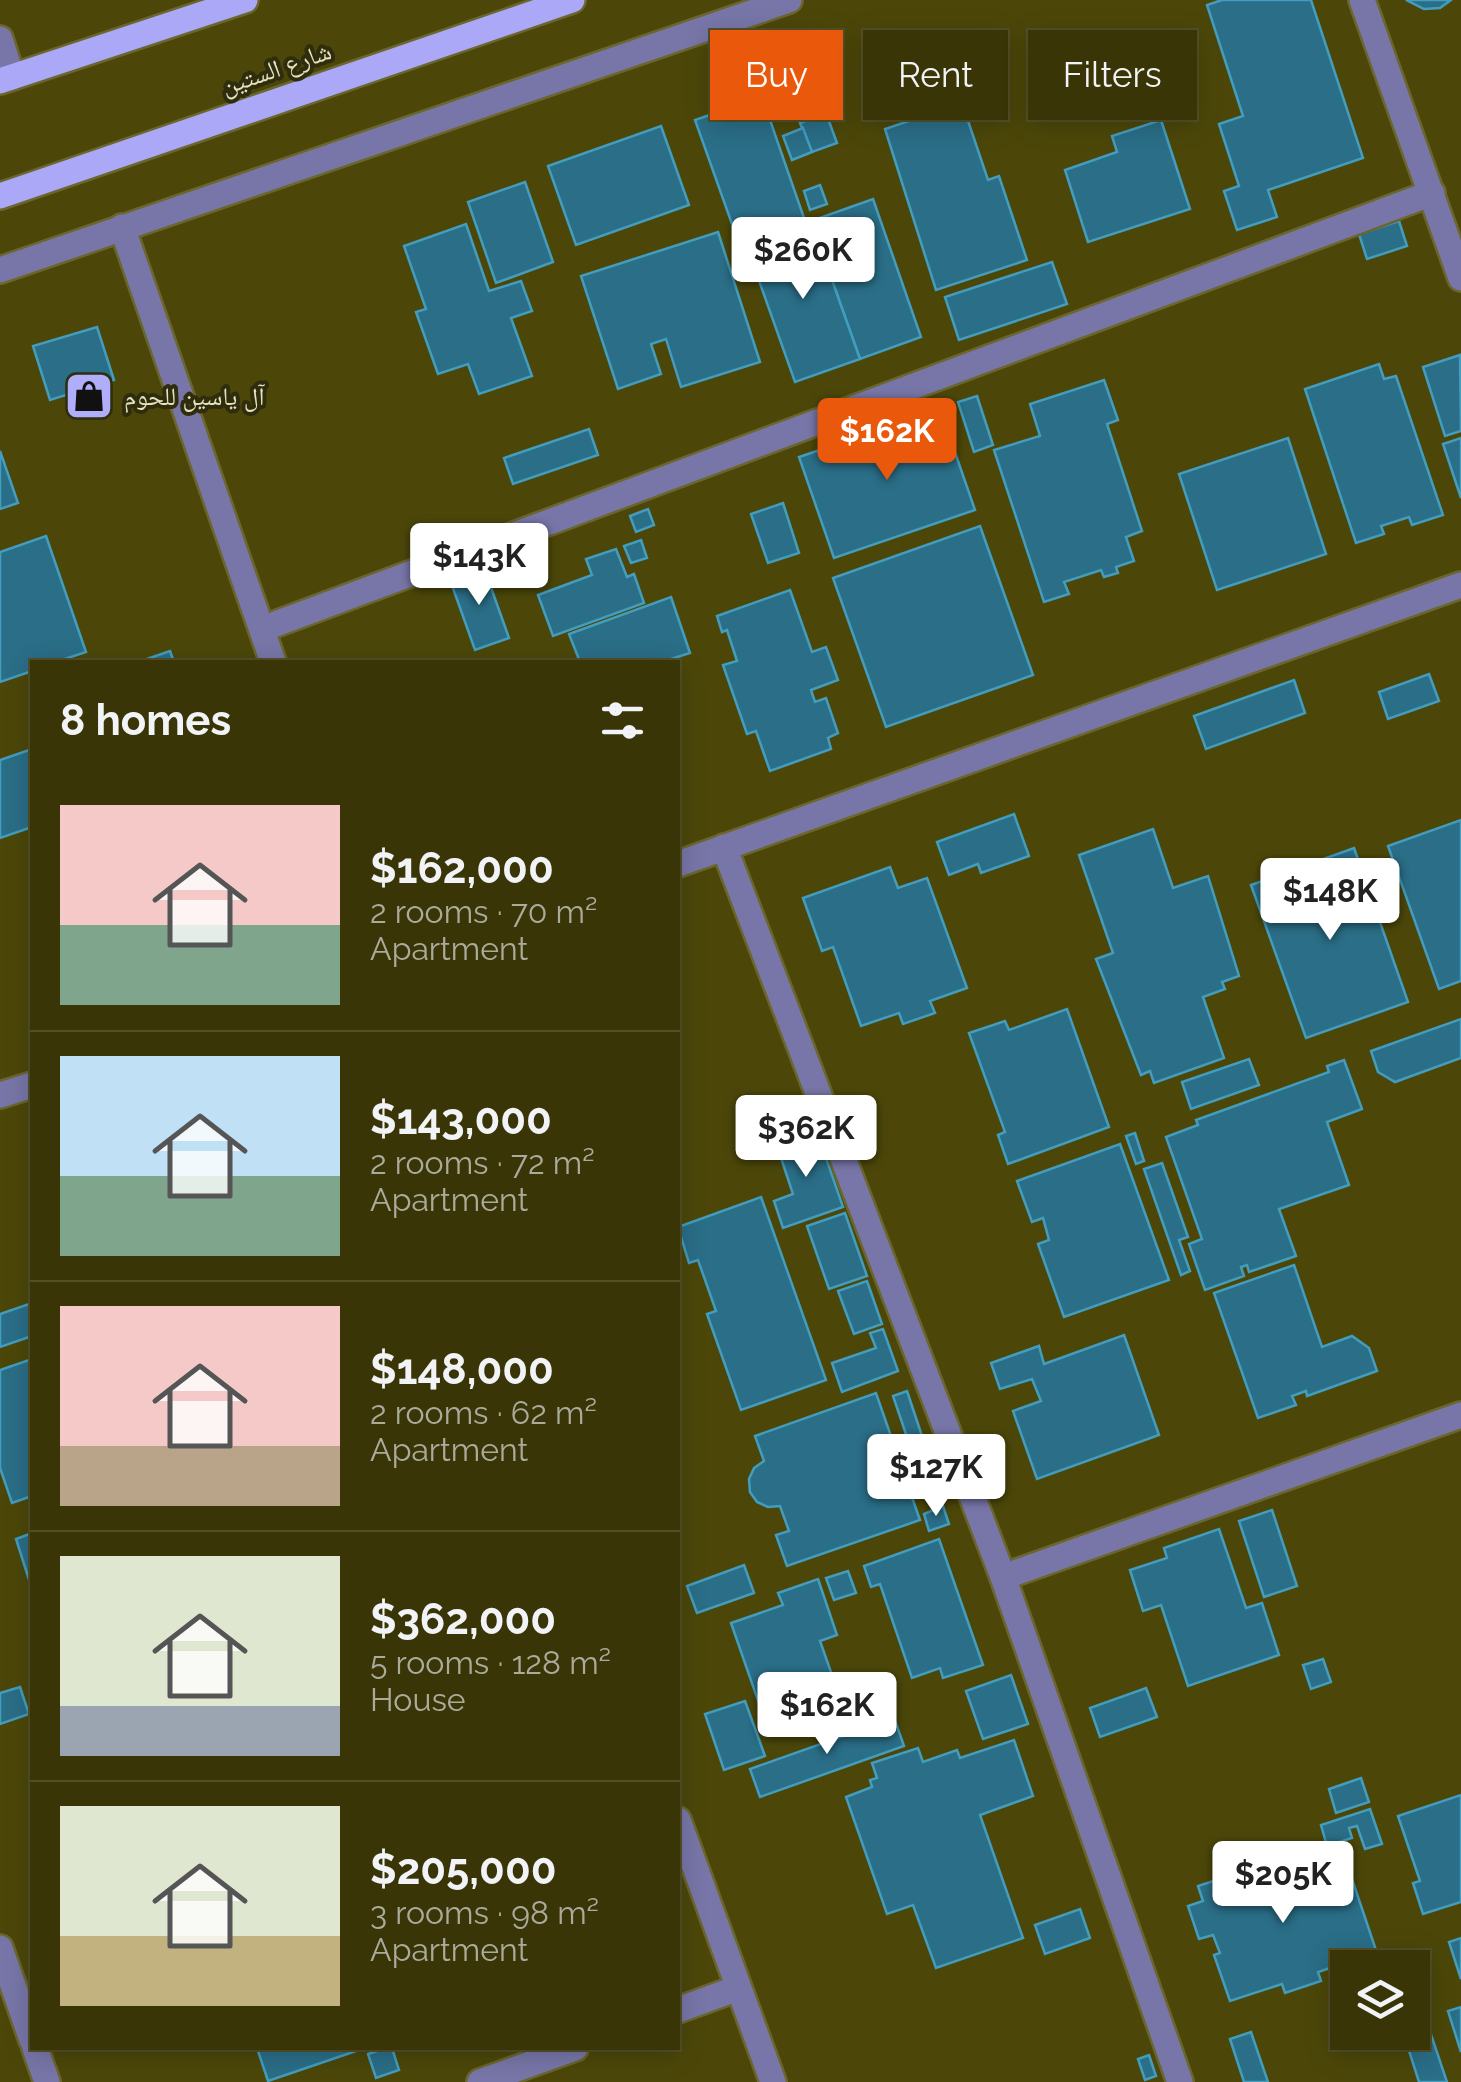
<!DOCTYPE html>
<html lang="en">
<head>
<meta charset="utf-8">
<style>
	:root { --surface:#393507; --page:#403d11; --text:#f1f3f6; --muted:#abab9b; --line:#535028; --accent:#ea580c }
	body { margin:0; font-family:Raleway,"Noto Naskh Arabic",sans-serif; background:var(--page); color:var(--text); height:100vh; display:flex; flex-direction:column; font-size:38px; white-space:nowrap }
	* { box-sizing:border-box; margin:0 }
	p { font-size:32px; color:var(--muted) }
	.icon { flex:none; width:55px; height:55px; fill:none; stroke:currentColor; stroke-width:2; stroke-linecap:round; stroke-linejoin:round }
	.map { position:relative; flex:1; overflow:hidden }
	.details { position:absolute; left:30px; top:660px; width:650px; height:1390px; display:flex; flex-direction:column; background:var(--surface); border-radius:0px; box-shadow:0 5px 25px #0003,0 0 0 2px var(--line) }
	.details>* { flex:none }
	.top-card { position:absolute; left:710px; top:30px; width:600px; height:90px; display:flex; gap:20px }
	.buttons { position:absolute; left:1330px; top:1950px; display:grid; gap:20px }
	.buttons a { display:grid; place-items:center; width:100px; height:100px; border-radius:0px; background:var(--surface); box-shadow:0 5px 25px #0003,0 0 0 2px var(--line); font-size:50px }
	.price { position:absolute; translate:-50% -85px; padding:0 22px; border-radius:10px; background:#fff; color:#222; font-size:32px; line-height:65px; filter:drop-shadow(0 2px 5px #0008) }
	.price::after { content:''; position:absolute; left:50%; top:60px; width:30px; height:22px; margin-left:-15px; background:inherit; clip-path:polygon(0 0,100% 0,50% 100%) }
	.price.on { background:var(--accent); color:#fff }
	ul { padding:0; list-style:none }
	li { display:flex; align-items:center; gap:30px; height:250px; padding:0 30px }
	li+li { border-top:2px solid var(--line) }
	li span { display:grid; place-items:center; flex:none; width:280px; height:200px; border-radius:0px; color:#555 }
	li>.icon { margin-inline-start:auto }
	span .icon { width:120px; height:120px; fill:#fffc; stroke-width:1 }
	li b { font-size:42px }
	h2 { display:flex; justify-content:space-between; align-items:center; height:120px; padding:0 30px; font-size:42px }
	.tag { padding:0 35px; border-radius:0px; background:var(--surface); box-shadow:0 5px 25px #0003,0 0 0 2px var(--line); font-size:35px; line-height:90px }
	.tag.on { background:var(--accent); color:#fff }
	.map>svg:first-child { display:block }
	.building { fill:#2a6e87; stroke:#439dbe; stroke-width:2.5 }
	.lines { fill:none; stroke-linecap:round; stroke-linejoin:round }
	.minor-casing { stroke:#6a662d; stroke-width:30 }
	.major-casing { stroke:#6a662d; stroke-width:30 }
	.minor { stroke:#7876a8; stroke-width:25 }
	.major { stroke:#aba8f7; stroke-width:25 }
	.labels { text-anchor:middle; stroke-width:8; stroke-linejoin:round; paint-order:stroke }
	.street-label { font-size:25px; fill:#e4e3be; stroke:#2f2d0d }
	.poi-label { font-size:25px; fill:#e4e3be; stroke:#2f2d0d; text-anchor:start }
</style>
</head>
<body>
<div class="map">
<svg width="1461" height="2082" viewBox="0 0 1461 2082">
	<rect width="100%" height="100%" fill="#4c4709"/>
	<!-- building -->
	<g class="building">
		<path d="M1222 0H1311L1363 158 1268 190 1277 217 1237 230 1224 191 1239 186 1219 124 1243 116 1207 5Z"/>
		<path d="M1406 0H1451L1440 8 1424 9Z"/>
		<path d="M762 97 804 218 738 241 695 120Z"/>
		<path d="M962 103 988 180 999 176 1027 260 936 290 885 129Z"/>
		<path d="M826 113 837 143 812 152 800 123Z"/>
		<path d="M1161 120 1190 209 1088 242 1065 170 1117 152 1112 136Z"/>
		<path d="M661 126 689 205 576 245 548 166Z"/>
		<path d="M803 128 812 152 792 160 783 136Z"/>
		<path d="M525 182 553 262 496 283 468 202Z"/>
		<path d="M820 185 827 204 810 210 804 191Z"/>
		<path d="M873 199 921 337 860 359 811 221Z"/>
		<path d="M811 221 860 359 795 382 746 244Z"/>
		<path d="M1399 221 1407 246 1367 259 1359 234Z"/>
		<path d="M466 224 489 291 521 281 532 311 511 318 532 376 479 394 468 364 438 374 416 312 426 309 404 246Z"/>
		<path d="M718 232 760 362 681 387 666 339 651 344 661 374 618 389 581 276Z"/>
		<path d="M1052 262 1067 304 959 340 945 297Z"/>
		<path d="M97 327 114 380 50 400 33 346Z"/>
		<path d="M1460 355 1461 431 1445 436 1423 367Z"/>
		<path d="M1379 364 1384 379 1396 376 1443 515 1412 525 1409 517 1381 526 1384 534 1356 543 1305 389Z"/>
		<path d="M1104 380 1118 420 1107 424 1142 531 1126 537 1134 561 1116 567 1118 573 1104 577 1101 570 1064 582 1069 594 1044 602 994 450 1040 436 1030 404Z"/>
		<path d="M977 396 993 445 974 452 958 402Z"/>
		<path d="M940 409 975 510 834 558 799 457Z"/>
		<path d="M589 429 598 455 513 484 504 458Z"/>
		<path d="M1288 438 1326 554 1217 590 1179 474Z"/>
		<path d="M1461 438V498L1443 444Z"/>
		<path d="M0 451 18 503 0 509Z"/>
		<path d="M783 503 799 553 768 563 751 514Z"/>
		<path d="M648 509 654 525 636 532 630 516Z"/>
		<path d="M980 526 1033 675 886 727 833 578Z"/>
		<path d="M46 536 86 652 56 662H32V671L0 682V552Z"/>
		<path d="M641 540 647 558 631 563 624 546Z"/>
		<path d="M616 549 627 577 634 574 644 603 553 636 538 595 592 575 586 559Z"/>
		<path d="M483 565 509 638 475 650 449 577Z"/>
		<path d="M790 590 812 652 826 647 838 680 811 690 815 702 826 698 838 733 828 738 831 749 770 771 756 731 747 734 723 665 737 661 727 630 722 632 717 616Z"/>
		<path d="M671 597 690 653 662 662H580L569 634Z"/>
		<path d="M170 651 174 662H138Z"/>
		<path d="M1429 674 1439 701 1388 719 1379 692Z"/>
		<path d="M1294 680 1305 713 1206 749 1194 716Z"/>
		<path d="M32 749V827L0 838V760Z"/>
		<path d="M1014 814 1029 856 981 873 978 864 949 875 937 842Z"/>
		<path d="M1461 820V981L1439 989 1388 846Z"/>
		<path d="M1153 829 1173 888 1208 876 1239 976 1222 982 1225 989 1203 997 1224 1058 1154 1083 1150 1071 1141 1075 1096 959 1113 953 1079 855Z"/>
		<path d="M1354 848 1408 1002 1306 1038 1251 885Z"/>
		<path d="M890 867 898 888 927 878 967 988 930 1001 935 1013 903 1024 899 1013 861 1026 833 947 822 951 803 898Z"/>
		<path d="M1067 1009 1109 1127 1008 1164 998 1135 1005 1132 969 1033 1005 1021 1009 1030Z"/>
		<path d="M1461 1019V1058L1395 1082 1378 1072 1371 1051Z"/>
		<path d="M1249 1059 1259 1085 1191 1109 1182 1082Z"/>
		<path d="M1344 1060 1362 1109 1327 1122 1349 1185 1279 1209 1296 1256 1249 1272 1247 1265 1241 1267 1244 1276 1205 1290 1189 1244 1202 1239 1166 1137 1198 1125 1196 1120 1329 1072 1327 1066Z"/>
		<path d="M816 1129 843 1207 783 1228 774 1201 793 1194 776 1143Z"/>
		<path d="M1135 1133 1144 1161 1136 1164 1126 1136Z"/>
		<path d="M1120 1144 1169 1280 1064 1317 1038 1244 1049 1240 1043 1218 1032 1222 1017 1181Z"/>
		<path d="M1162 1163 1188 1237 1179 1240 1190 1271 1181 1275 1144 1169Z"/>
		<path d="M761 1197 826 1380 741 1410 707 1314 716 1311 698 1260 689 1263 678 1227Z"/>
		<path d="M845 1213 867 1276 829 1289 807 1226Z"/>
		<path d="M1294 1265 1322 1347 1352 1336 1369 1348 1377 1371 1307 1396 1306 1391 1292 1396 1296 1405 1258 1418 1214 1293Z"/>
		<path d="M867 1281 882 1324 854 1334 838 1291Z"/>
		<path d="M32 1303V1336L0 1347V1314Z"/>
		<path d="M883 1329 898 1371 842 1392 832 1363 876 1348 870 1333Z"/>
		<path d="M1124 1335 1159 1435 1037 1479 1013 1411 1041 1401 1032 1379 1000 1389 991 1363 1039 1346 1044 1364Z"/>
		<path d="M32 1359V1496L12 1503 0 1468V1370Z"/>
		<path d="M907 1391 929 1457 901 1466 920 1520 787 1566 776 1535 789 1531 780 1506 768 1507 757 1502 750 1492 749 1479 754 1468 764 1461 755 1436 876 1393 894 1445 908 1440 893 1396Z"/>
		<path d="M943 1506 949 1524 929 1531 924 1514Z"/>
		<path d="M1272 1510 1297 1586 1264 1597 1239 1521Z"/>
		<path d="M1219 1529 1246 1608 1262 1603 1279 1655 1188 1686 1161 1605 1143 1611 1130 1570 1167 1558 1164 1548Z"/>
		<path d="M32 1533V1589L16 1539Z"/>
		<path d="M939 1539 983 1665 943 1678 940 1668 912 1678 880 1584 871 1587 864 1566Z"/>
		<path d="M744 1565 754 1593 697 1613 687 1586Z"/>
		<path d="M848 1571 856 1593 834 1600 826 1578Z"/>
		<path d="M818 1579 837 1635 820 1641 844 1709 770 1735 731 1623 783 1605 778 1593Z"/>
		<path d="M1323 1659 1331 1682 1311 1689 1303 1665Z"/>
		<path d="M1011 1675 1028 1724 983 1739 966 1691Z"/>
		<path d="M20 1687 29 1714 0 1724V1693Z"/>
		<path d="M1146 1688 1157 1717 1100 1737 1090 1708Z"/>
		<path d="M745 1701 765 1756 724 1770 705 1714Z"/>
		<path d="M894 1718 904 1746 760 1797 750 1769Z"/>
		<path d="M1014 1740 1033 1796 980 1815 1023 1938 936 1968 913 1905 887 1914 846 1797 872 1787 870 1780 877 1778 872 1763 918 1748 923 1762 957 1750 960 1758Z"/>
		<path d="M1361 1778 1369 1802 1336 1813 1329 1789Z"/>
		<path d="M1461 1795V1902L1423 1914 1413 1883 1420 1881 1398 1816Z"/>
		<path d="M1370 1809 1382 1844 1365 1849 1357 1826 1349 1828 1352 1838 1327 1846 1321 1825Z"/>
		<path d="M1302 1852 1311 1880 1348 1867 1380 1962 1363 1968H1348L1347 1973 1345 1963 1318 1972 1321 1981 1285 1993 1282 1984 1230 2001 1214 1955 1220 1953 1213 1935 1199 1939 1188 1906 1203 1901 1198 1886Z"/>
		<path d="M1080 1909 1090 1938 1045 1954 1035 1925Z"/>
		<path d="M1461 1938V1979L1449 1942Z"/>
		<path d="M1412 1978 1447 2082H1419L1403 2032H1412Z"/>
		<path d="M1461 2007V2052L1448 2011Z"/>
		<path d="M1251 2032 1268 2082H1244L1230 2039Z"/>
		<path d="M257 2048H359V2050L268 2081Z"/>
		<path d="M386 2048H392L399 2070 376 2078 368 2054Z"/>
		<path d="M1149 2055 1156 2076 1145 2080 1138 2059Z"/>
	</g>
	<g class="lines">
		<!-- minor casing -->
		<g class="minor-casing">
			<g id="minor">
				<path d="M1362 0 1461 278"/>
				<path d="M0 39 12 77"/>
				<path d="M122 227 273 662"/>
				<path d="M0 270 789 0"/>
				<path d="M262 629 1432 193"/>
				<path d="M724 847 1003 1577 1180 2082"/>
				<path d="M678 864 1461 585"/>
				<path d="M0 1095 32 1085"/>
				<path d="M1003 1577 1461 1415"/>
				<path d="M678 1820 773 2082"/>
				<path d="M0 1948 32 2040"/>
				<path d="M678 2010 738 1988"/>
				<path d="M35 2048 47 2082"/>
				<path d="M480 2082 575 2048"/>
			</g>
		</g>
		<!-- major casing -->
		<g class="major-casing">
			<g id="major">
				<path d="M0 81 245 0"/>
				<path d="M0 196 572 0"/>
			</g>
		</g>
		<!-- minor -->
		<use href="#minor" class="minor"/>
		<!-- major -->
		<use href="#major" class="major"/>
	</g>
	<!-- icons -->
	<defs>
		<g id="shop-square" transform="scale(2.5)"><rect x="-9" y="-9" width="18" height="18" rx="4" fill="#b0adfa" stroke="#2f2d0d"/><path d="M-5-2.5h2.3a2.7 3.5 0 0 1 5.4 0H5L5.5 6h-11ZM-1.5-2.5h3a1.5 2.3 0 0 0-3 0Z" fill="#111"/></g>
	</defs>
	<g fill-rule="evenodd">
		<use href="#shop-square" x="89" y="396"/>
	</g>
	<g class="labels">
		<!-- street labels -->
		<g class="street-label">
			<text transform="translate(276 68) rotate(-19)" y="9">شارع الستين</text>
		</g>
		<!-- poi labels -->
		<g class="poi-label">
			<text x="124" y="405">آل ياسين للحوم</text>
		</g>
	</g>
</svg>
<div class="buttons">
<a><svg class="icon" aria-label="layers" viewBox="0 0 24 24"><path d="M12 4l9 5-9 5-9-5zM3 14l9 5 9-5"/></svg></a>
</div>
<b class="price" style="left:803px;top:302px">$260K</b>
<b class="price on" style="left:887px;top:483px">$162K</b>
<b class="price" style="left:479px;top:608px">$143K</b>
<b class="price" style="left:1330px;top:943px">$148K</b>
<b class="price" style="left:806px;top:1180px">$362K</b>
<b class="price" style="left:936px;top:1519px">$127K</b>
<b class="price" style="left:827px;top:1757px">$162K</b>
<b class="price" style="left:1283px;top:1926px">$205K</b>
<div class="top-card">
<a class="tag on">Buy</a>
<a class="tag">Rent</a>
<a class="tag">Filters</a>
</div>
<section class="details">
<h2>8 homes<svg class="icon" aria-label="filters" viewBox="0 0 24 24"><path d="M4 7h16M4 17h16"/><circle cx="9" cy="7" r="2"/><circle cx="15" cy="17" r="2"/></svg></h2>
<ul>
<li><span style="background:linear-gradient(#f6c9c9 60%,#7fa58c 0)"><svg class="icon" aria-label="home" viewBox="0 0 24 24"><path d="M3 11l9-7 9 7M6 9v11h12V9"/></svg></span><div><b>$162,000</b><p>2 rooms · 70 m²</p><p>Apartment</p></div></li>
<li><span style="background:linear-gradient(#bfe0f5 60%,#7fa58c 0)"><svg class="icon" aria-label="home" viewBox="0 0 24 24"><path d="M3 11l9-7 9 7M6 9v11h12V9"/></svg></span><div><b>$143,000</b><p>2 rooms · 72 m²</p><p>Apartment</p></div></li>
<li><span style="background:linear-gradient(#f6c9c9 70%,#b9a48a 0)"><svg class="icon" aria-label="home" viewBox="0 0 24 24"><path d="M3 11l9-7 9 7M6 9v11h12V9"/></svg></span><div><b>$148,000</b><p>2 rooms · 62 m²</p><p>Apartment</p></div></li>
<li><span style="background:linear-gradient(#dfe7d0 75%,#9aa5b1 0)"><svg class="icon" aria-label="home" viewBox="0 0 24 24"><path d="M3 11l9-7 9 7M6 9v11h12V9"/></svg></span><div><b>$362,000</b><p>5 rooms · 128 m²</p><p>House</p></div></li>
<li><span style="background:linear-gradient(#dfe7d0 65%,#c2b280 0)"><svg class="icon" aria-label="home" viewBox="0 0 24 24"><path d="M3 11l9-7 9 7M6 9v11h12V9"/></svg></span><div><b>$205,000</b><p>3 rooms · 98 m²</p><p>Apartment</p></div></li>
</ul>
</section>
</div>
</body>
</html>
